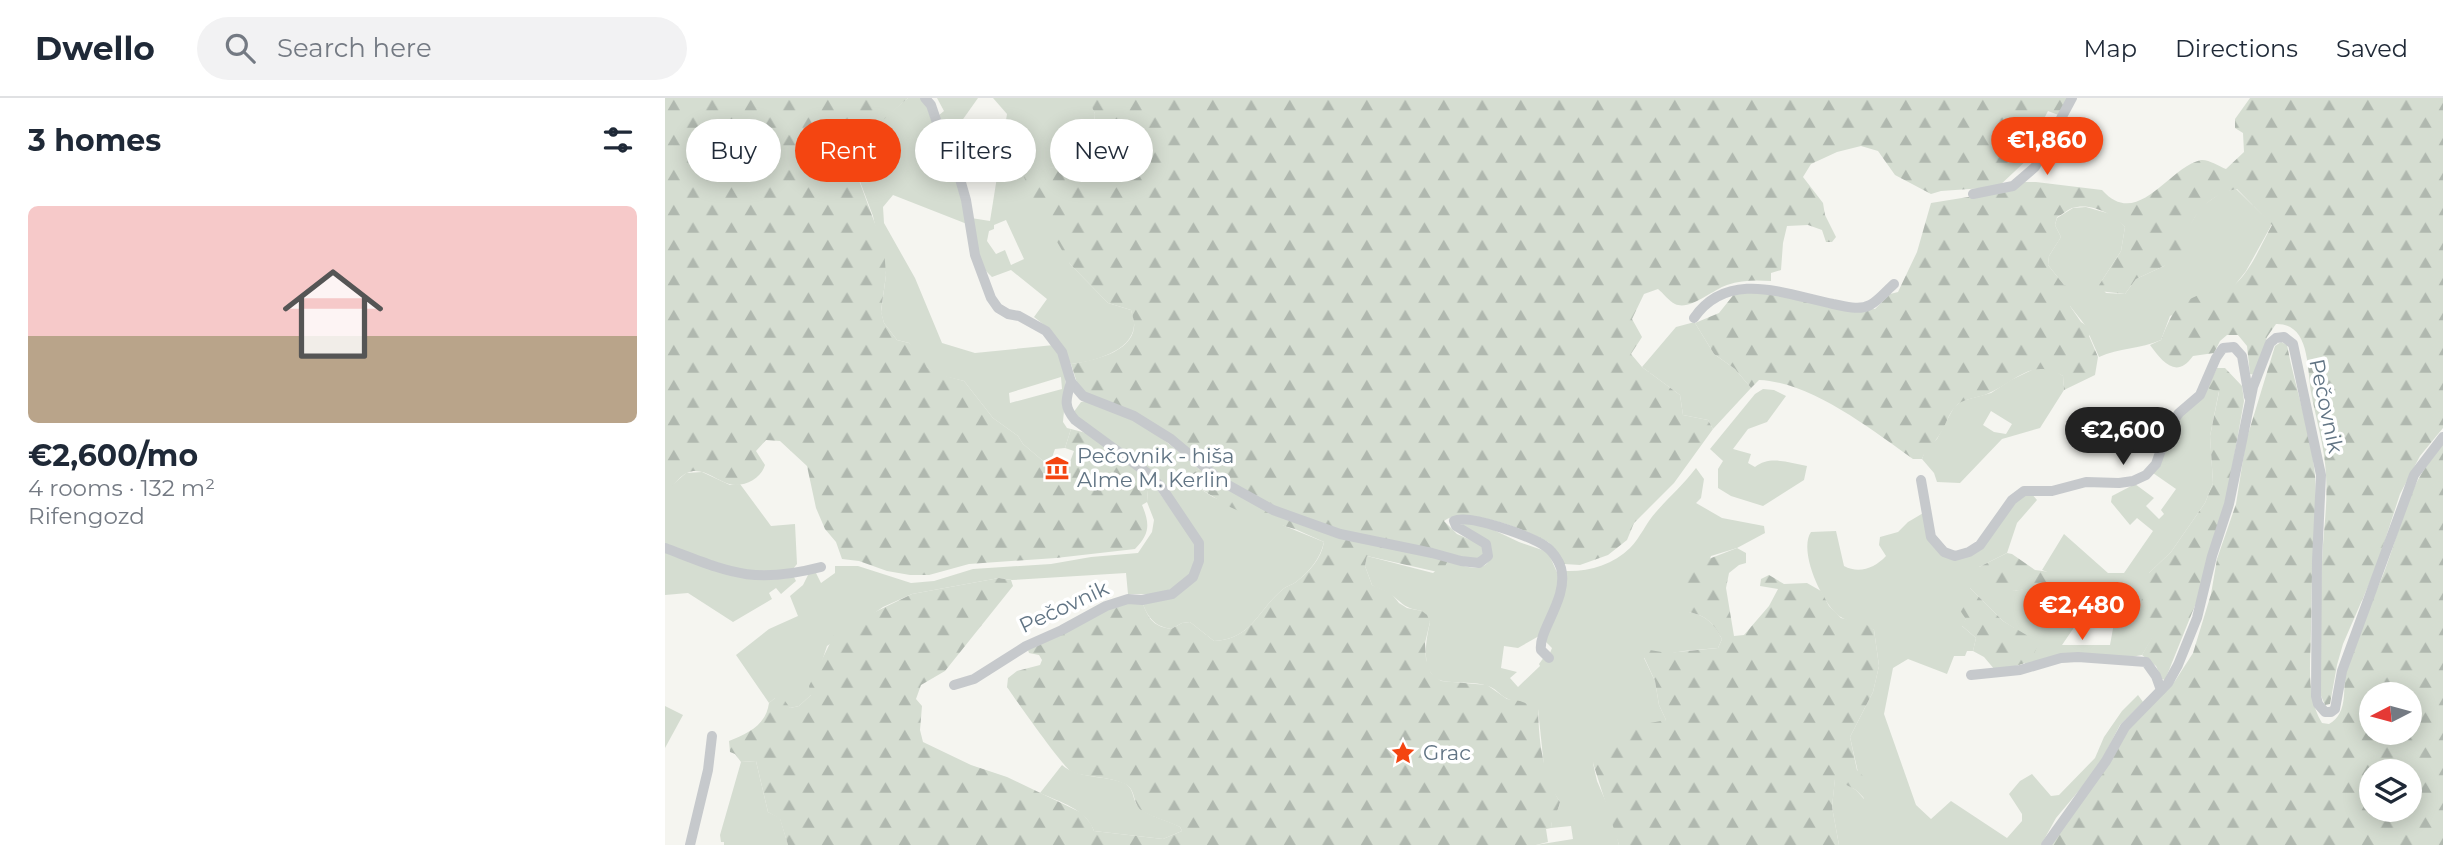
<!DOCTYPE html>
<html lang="en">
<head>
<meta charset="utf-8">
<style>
	:root { --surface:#fff; --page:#f2f2f3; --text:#1f2937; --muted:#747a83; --line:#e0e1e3; --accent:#f44511 }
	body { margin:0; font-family:Montserrat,sans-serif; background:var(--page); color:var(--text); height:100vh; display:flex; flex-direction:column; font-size:26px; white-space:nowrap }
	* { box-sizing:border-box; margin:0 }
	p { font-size:23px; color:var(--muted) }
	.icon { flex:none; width:38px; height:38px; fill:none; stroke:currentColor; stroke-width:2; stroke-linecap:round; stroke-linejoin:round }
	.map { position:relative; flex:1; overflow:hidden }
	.details { display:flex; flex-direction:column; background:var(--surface); width:665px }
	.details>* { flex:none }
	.top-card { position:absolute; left:21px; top:21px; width:665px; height:63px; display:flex; gap:14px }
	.needle { width:46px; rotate:264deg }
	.fabs { position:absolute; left:1694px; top:584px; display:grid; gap:14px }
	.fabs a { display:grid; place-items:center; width:63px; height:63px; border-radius:50%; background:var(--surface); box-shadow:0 4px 18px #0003; font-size:35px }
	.price { position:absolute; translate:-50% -60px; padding:0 16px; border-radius:24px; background:var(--accent); color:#fff; font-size:23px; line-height:46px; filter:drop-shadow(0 2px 4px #0008) }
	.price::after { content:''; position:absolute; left:50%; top:42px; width:21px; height:16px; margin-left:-10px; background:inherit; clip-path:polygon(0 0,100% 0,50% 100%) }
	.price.selected { background:#222; color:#fff }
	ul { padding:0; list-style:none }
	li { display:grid; align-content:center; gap:14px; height:371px; padding:0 28px }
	li span { display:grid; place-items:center; height:217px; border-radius:10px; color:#555 }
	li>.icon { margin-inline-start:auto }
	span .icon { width:126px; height:126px; fill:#fffc; stroke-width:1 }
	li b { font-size:30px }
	h2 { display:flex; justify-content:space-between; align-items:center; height:84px; padding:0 28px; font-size:30px }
	.tag { padding:0 24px; border-radius:32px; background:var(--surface); box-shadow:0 4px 18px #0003; font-size:24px; line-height:63px }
	.tag.selected { background:var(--accent); color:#fff }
	header { display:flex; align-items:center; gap:42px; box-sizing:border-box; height:98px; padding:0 35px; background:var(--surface); border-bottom:2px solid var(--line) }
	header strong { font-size:33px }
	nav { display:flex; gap:38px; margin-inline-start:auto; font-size:24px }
	.search { width:490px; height:63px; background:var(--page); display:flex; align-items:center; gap:18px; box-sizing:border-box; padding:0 24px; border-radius:38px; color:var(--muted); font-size:26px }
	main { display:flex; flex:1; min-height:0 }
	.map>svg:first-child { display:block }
	.grass { fill:#d5ddd1; fill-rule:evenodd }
	.forest { fill:url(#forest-firs); fill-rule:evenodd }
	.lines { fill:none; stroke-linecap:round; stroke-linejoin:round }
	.minor { stroke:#c6c9cc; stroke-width:10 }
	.labels { text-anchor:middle; stroke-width:7; stroke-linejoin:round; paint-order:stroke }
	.street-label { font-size:21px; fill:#617484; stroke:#fff }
	.poi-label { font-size:21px; fill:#617484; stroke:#fff; text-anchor:start }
</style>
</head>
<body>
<header>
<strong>Dwello</strong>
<div class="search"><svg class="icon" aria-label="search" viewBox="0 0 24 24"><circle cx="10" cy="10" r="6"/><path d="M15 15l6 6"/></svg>Search here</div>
<nav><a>Map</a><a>Directions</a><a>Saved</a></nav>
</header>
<main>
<section class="details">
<h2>3 homes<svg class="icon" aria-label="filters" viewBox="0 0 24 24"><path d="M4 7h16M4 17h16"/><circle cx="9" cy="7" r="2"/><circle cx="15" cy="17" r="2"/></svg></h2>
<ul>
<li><span style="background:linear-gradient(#f6c9c9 60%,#b9a48a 0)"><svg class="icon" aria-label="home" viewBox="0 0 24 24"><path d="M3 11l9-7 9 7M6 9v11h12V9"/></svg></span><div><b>€2,600/mo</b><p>4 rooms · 132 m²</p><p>Rifengozd</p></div></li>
</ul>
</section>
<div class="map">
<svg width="1778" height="747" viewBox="0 0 1778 747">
	<defs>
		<pattern id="forest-firs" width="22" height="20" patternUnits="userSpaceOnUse" patternTransform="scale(1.75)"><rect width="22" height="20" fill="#d5ddd1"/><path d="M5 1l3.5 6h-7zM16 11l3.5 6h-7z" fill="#b0b8af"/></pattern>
	</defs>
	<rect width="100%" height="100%" fill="#f5f5f0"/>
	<!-- grass -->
	<g class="grass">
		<path d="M243 0H260L291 77 302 126 228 97 218 109 219 125 250 180 277 245 310 255 389 247C405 279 401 291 398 324L402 330 406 331 400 350 390 351 384 368 358 346 353 338 328 320 299 283 270 276 262 269 244 245 232 242 219 225 216 214 221 177 208 118 188 65C191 37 224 17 243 0ZM396 279 397 291 345 305 344 295Z"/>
		<path d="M272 0H313L296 24 304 79 298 81 273 18 279 13Z"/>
		<path d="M328 0H424L430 16 429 25 386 44 397 49 396 61 391 69 371 72 405 166 443 205 466 212C467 217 470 223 469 228 467 254 426 264 406 266L383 230 369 219 382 201 346 172 327 179 317 169 306 120 325 123 342 16ZM341 122 359 161 346 167 340 152 331 156 322 143 324 133 329 131V127Z"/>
		<path d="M1571 91 1607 126 1581 173 1566 192 1505 218 1496 242C1475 251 1454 250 1434 259L1420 227 1405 208 1399 187 1383 167 1384 158 1396 139 1390 127 1392 120 1408 110 1421 109 1449 117 1460 129 1456 153 1434 187 1441 195 1460 196 1471 181 1499 168 1536 109 1557 94Z"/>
		<path d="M1026 225H1030L1049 256 1070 271 1086 290 1048 331 1043 322 1018 317 1015 297 977 269 1011 229Z"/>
		<path d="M1371 270H1386L1398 278 1399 292 1375 330 1337 341 1295 385 1272 384 1269 375 1257 361 1261 350 1272 341 1289 309 1297 303 1326 295 1346 282ZM1326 313 1347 326 1341 336 1329 334 1318 327Z"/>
		<path d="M1542 290 1554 293 1545 338 1548 385 1540 405 1506 454 1484 475 1491 534 1477 557 1450 562 1360 566 1349 530 1338 523 1305 490 1301 521 1297 528 1311 540 1308 553H1302L1300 558H1289L1282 576 1243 561 1228 570 1219 616 1251 707 1266 721 1286 703 1342 740 1357 723V716L1344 696 1355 683 1367 676 1386 698 1394 697 1430 660 1439 639 1457 613 1473 597 1478 604 1455 627 1432 671 1391 720 1376 747H1174L1167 709 1170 680 1191 692 1199 701 1185 639 1208 594 1214 568 1209 532C1199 525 1184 525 1174 518 1157 505 1133 453 1146 434L1171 433 1179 468C1194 476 1210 470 1221 458L1214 447 1215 439 1233 434 1243 424 1260 414 1261 426 1291 461 1329 432 1356 398 1366 395 1372 402 1352 425 1342 455 1314 469 1349 493 1372 488 1388 502 1394 520 1385 475 1377 472 1399 436 1443 475H1459L1488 433 1472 420 1465 427 1446 404 1447 398 1470 386 1489 400 1481 408 1494 421 1499 416 1496 412 1511 391 1488 375 1508 330 1517 316ZM1449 525 1445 547H1397L1410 528Z"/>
		<path d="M1098 291 1109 292 1121 298 1102 324 1083 331 1068 351 1086 356 1083 365 1090 369C1105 357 1124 365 1142 368L1139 382 1098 408 1066 398 1053 390V371L1058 363 1045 351 1090 296Z"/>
		<path d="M423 303C471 318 497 339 534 371L524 378 526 385 548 399 659 444C655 461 645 473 631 484 627 487 621 488 617 492 592 513 587 541 549 543L525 524 517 525 506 531C488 528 482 518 476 501L525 487 538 448 498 386 408 315 416 304Z"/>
		<path d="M1031 370 1039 381 1036 400 1031 405 1057 420 1099 428 1100 435 1072 450 1046 458 1024 514C1042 518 1048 525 1057 541L1053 550 1019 553 979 560 990 583 994 607 1001 622 928 665 932 683 947 718 954 747H871L908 741 906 728 886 730 887 719 894 709 895 704 886 690 879 669 873 611C863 606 848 604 841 600 834 596 830 590 823 588 809 583 793 586 778 583 754 577 761 542 765 524L757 513C740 510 739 507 727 497 722 493 713 491 707 487L700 468 702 458 768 475 783 462C798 468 820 478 827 457L797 426 814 425 854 444 883 454 894 479 891 501 874 538 853 550 839 548 836 570 852 574 845 580 853 589 875 568 874 566 882 555H885L887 550 878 541 900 473C923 474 948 467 965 450 975 440 981 425 991 414 1004 399 1019 386 1031 370Z"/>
		<path d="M37 374 65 387 75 386 106 428 130 426 132 466 128 471 86 476 0 447V389H5L21 375Z"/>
		<path d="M484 380 531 447 530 470 514 489 489 496H463L461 475 347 482 334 480 247 496 218 509 162 548 146 597 134 608 125 610 110 600 104 605 71 557 104 531 133 518 125 498 138 487 144 475H151L156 485 170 475V468H193L246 485 269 483 308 471 386 466 426 459 473 455 487 434 489 422 482 404Z"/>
		<path d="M0 453C44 469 80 488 129 479L131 483 116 496 111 490 104 495 107 501 68 524 23 495 0 497Z"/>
		<path d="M0 608 18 617 0 650Z"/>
		<path d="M91 663 103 714 115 720 123 747H59V744H56L55 737 76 664Z"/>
		<path d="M397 667C413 681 439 677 459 685 471 691 466 704 476 711 486 719 504 723 515 729L517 733 498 741 429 733C421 711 395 704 375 695Z"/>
	</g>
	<!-- forest -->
	<g class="forest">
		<path d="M0 0H243L200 38 189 57 188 65 195 85 219 150 221 177 216 213 219 225 232 242 244 245 254 253 262 269 270 275 299 283 328 320 353 338 358 346 384 368 382 377 399 380 409 353 400 350 406 331 421 335 484 380 482 404 477 407C485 426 485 436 470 451L391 460 304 466 264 477H245L222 473 194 463 177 461 171 444 160 431 151 410 142 368 115 343 101 342 91 353 100 367C96 381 78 390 64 386 50 382 37 368 22 375 16 377 10 386 5 390L0 389Z"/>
		<path d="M423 0H1405L1396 18 1383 13 1363 52 1365 59 1333 89 1276 93 1266 96 1230 77 1213 53 1196 48 1172 54 1146 66 1138 79 1158 105 1160 117 1171 139 1167 144H1161L1157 132 1143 127 1122 128 1118 145 1116 172 1106 175V183C1090 182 1077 182 1062 187 1047 192 1025 213 1010 206 1004 203 998 195 993 191L979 196 967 221 977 239 966 256 977 269 1015 297 1018 317 1043 322 1048 331 1009 385 969 425 962 442 943 457 915 467 899 466C894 459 889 448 883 444 861 432 800 407 779 423L792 436 817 447 820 455 815 461H809L680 434 607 409 554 379 505 337 414 291 406 266C426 263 467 255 469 229 470 224 467 217 466 212L443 205 405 166 374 113 359 79C366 70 380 70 391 69L396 62 397 49 386 44 383 37C388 28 397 23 408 21L419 28 429 25 430 16Z"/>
		<path d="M1585 0H1778V330L1755 358 1735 396 1711 470 1678 546 1672 567 1665 606 1660 607 1654 593C1655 550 1655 507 1657 464 1658 435 1663 407 1661 378 1660 349 1651 322 1646 294 1642 270 1645 225 1611 226L1602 239 1591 277 1585 276 1582 248 1573 237H1562L1555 243 1549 255 1528 258C1511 282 1497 263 1485 247L1496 242C1510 207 1513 204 1548 192L1554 196C1581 187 1594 150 1607 127L1572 91C1539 97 1522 124 1517 155L1499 168 1471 181 1460 196 1434 193V187L1456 153 1460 129C1448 116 1426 104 1407 110 1402 112 1397 117 1392 119L1390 127 1396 139 1384 158 1383 167 1399 187 1413 192 1405 208 1416 224 1428 232 1424 238 1433 259 1430 277 1399 292 1398 278C1367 259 1351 283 1324 295 1314 300 1301 300 1293 306 1283 314 1281 329 1273 339 1267 348 1261 350 1257 361H1248C1207 332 1146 284 1094 282L1086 290 1070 271 1049 256 1030 225 1054 215 1070 195 1081 191 1210 211 1225 196 1233 194 1252 154 1266 105 1334 94 1354 84H1371L1437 92C1473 132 1502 70 1536 62 1543 61 1554 68 1561 71L1579 54 1578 35 1570 30V21Z"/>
		<path d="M1616 244 1622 247C1630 290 1646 333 1650 377 1652 406 1649 433 1648 462 1646 485 1647 508 1646 531 1646 562 1640 597 1657 625L1664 626C1685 615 1677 586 1681 567 1689 536 1706 506 1718 477 1737 428 1742 386 1778 345V747H1386L1461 634 1510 583 1528 555 1546 496 1552 461 1571 406 1581 343 1610 248ZM1706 597H1745V635H1706ZM1706 674H1745V712H1706Z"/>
		<path d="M1552 270H1560L1577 288 1579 303 1561 404 1535 495 1500 582 1497 581 1491 568 1477 557 1490 534 1474 512 1484 475 1506 454 1540 405 1548 385 1545 338 1554 294 1542 290Z"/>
		<path d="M534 371 565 392 678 440 783 462 777 475 702 458 700 468 707 487 726 495 734 505 742 510 757 513 762 517 765 524 760 545 761 561 766 575 776 583 822 587 842 601 855 603 873 610C874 644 877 675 895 704 893 715 887 717 886 730L881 731 883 744 871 747H123L115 721 103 714 91 663 76 664 70 656 65 654 64 643C84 635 101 627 104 605L110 600H118L125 610 134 608 146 597 144 588 171 533 247 496 334 480 346 482 348 488 280 573 256 587 251 601 257 608 255 632 258 644 306 667 342 679 417 715 426 726 429 733 498 741 517 733 515 729C503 723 488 720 476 712 467 704 471 691 460 686 443 678 424 680 407 674 400 672 350 601 342 589L343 580 352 573 375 567 377 562 374 557 364 555 362 549 451 505 476 501C483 519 486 528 506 531L517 525 525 524 549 543C587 541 592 513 617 492 621 488 627 487 631 484 645 473 656 461 659 444L630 431 587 419 565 409 526 385 524 378Z"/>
		<path d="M1072 450 1081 455V465L1074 467 1064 475 1061 490 1069 538 1079 537 1104 508 1113 491 1095 488 1096 481 1104 477 1119 486 1142 485 1156 493 1164 508 1176 520 1201 526 1209 532 1214 568 1208 594 1185 639 1192 672 1209 689 1200 701 1191 692 1170 681 1167 709 1174 747H954L928 665 933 656 969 628 1001 622 994 607 990 583 979 559 985 552 1002 555 1053 550 1057 541C1048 525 1042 518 1024 514L1018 507 1015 479 1023 469Z"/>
		<path d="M1342 455 1347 456 1370 472 1385 474 1407 504 1403 515 1393 520 1386 510 1388 502 1372 489 1349 493 1314 483 1311 477 1314 469Z"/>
		<path d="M1305 490 1338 523 1373 544C1368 570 1351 567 1330 572L1319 559 1308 553 1311 540 1296 527 1301 521C1293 510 1289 504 1297 492Z"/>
	</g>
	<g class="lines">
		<!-- minor -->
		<g class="minor">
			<path d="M260 0 266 7 281 51 295 81 301 102 310 157 326 200 333 210 343 216 354 218 381 233 397 254 406 284 418 298 469 318 506 341 556 383 608 412 675 436 767 455 796 463 814 465 823 458 821 446 791 428 789 423C804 415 866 439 880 448 887 452 894 463 896 470 904 500 873 532 876 552L884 560"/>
			<path d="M1308 96 1348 88 1370 69 1407 0"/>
			<path d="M1029 220C1063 171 1120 196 1168 206 1179 208 1194 213 1205 207 1213 203 1222 192 1229 186"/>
			<path d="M1256 382 1266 439 1279 454 1290 458 1304 454 1315 447 1347 402 1359 393H1387L1421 384 1454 385 1468 383 1481 377 1491 366 1504 329 1514 315 1535 297 1551 260 1558 250 1569 249 1577 258 1584 299"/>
			<path d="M0 450C64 474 87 487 156 469"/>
			<path d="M1306 577 1355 572 1396 560 1413 559 1481 564 1491 578 1496 592"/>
			<path d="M289 587 309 581 361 548 397 532 441 508 463 501 477 502 507 496 528 479 534 463V445L497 390 481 374 410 322C398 308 401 301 406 284"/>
			<path d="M25 747 43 672 47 638"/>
			<path d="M1381 747 1441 663 1460 629 1503 585 1513 567 1532 520 1547 458 1564 406 1588 289 1605 245 1611 240 1619 239 1628 246 1656 377 1652 463 1651 598 1653 606 1660 614H1666L1670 611 1677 573 1749 377 1778 339"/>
		</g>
	</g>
	<!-- icons -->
	<defs>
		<g id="museum-bare" transform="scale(1.89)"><path d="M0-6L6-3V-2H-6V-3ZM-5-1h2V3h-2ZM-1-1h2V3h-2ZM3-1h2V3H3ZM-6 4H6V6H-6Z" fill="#f44511" stroke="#fff" stroke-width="2.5" paint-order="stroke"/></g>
		<g id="sight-bare" transform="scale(1.89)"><path d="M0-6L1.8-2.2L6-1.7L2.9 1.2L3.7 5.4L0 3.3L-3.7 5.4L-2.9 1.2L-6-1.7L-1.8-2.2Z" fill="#f44511" stroke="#fff" stroke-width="2.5" paint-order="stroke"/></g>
	</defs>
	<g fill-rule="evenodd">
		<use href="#museum-bare" x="392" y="370"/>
		<use href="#sight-bare" x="738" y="655"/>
	</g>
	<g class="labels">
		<!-- street labels -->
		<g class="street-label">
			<text transform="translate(1661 308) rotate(78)" y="7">Pečovnik</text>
			<text transform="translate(399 509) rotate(-25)" y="7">Pečovnik</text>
		</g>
		<!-- poi labels -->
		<g class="poi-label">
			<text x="412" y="365">Pečovnik - hiša<tspan x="412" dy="24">Alme M. Kerlin</tspan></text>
			<text x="758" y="662">Grac</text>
		</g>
	</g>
</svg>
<div class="fabs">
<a><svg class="needle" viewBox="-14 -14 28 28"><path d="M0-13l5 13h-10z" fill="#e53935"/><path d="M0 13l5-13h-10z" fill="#747a83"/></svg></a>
<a><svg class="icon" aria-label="layers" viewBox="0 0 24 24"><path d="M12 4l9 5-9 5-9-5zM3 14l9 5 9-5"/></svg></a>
</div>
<b class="price" style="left:1382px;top:79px">€1,860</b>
<b class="price selected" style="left:1458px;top:369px">€2,600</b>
<b class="price" style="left:1417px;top:544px">€2,480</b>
<div class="top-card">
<a class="tag">Buy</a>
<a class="tag selected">Rent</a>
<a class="tag">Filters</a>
<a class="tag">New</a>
</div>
</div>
</main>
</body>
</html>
